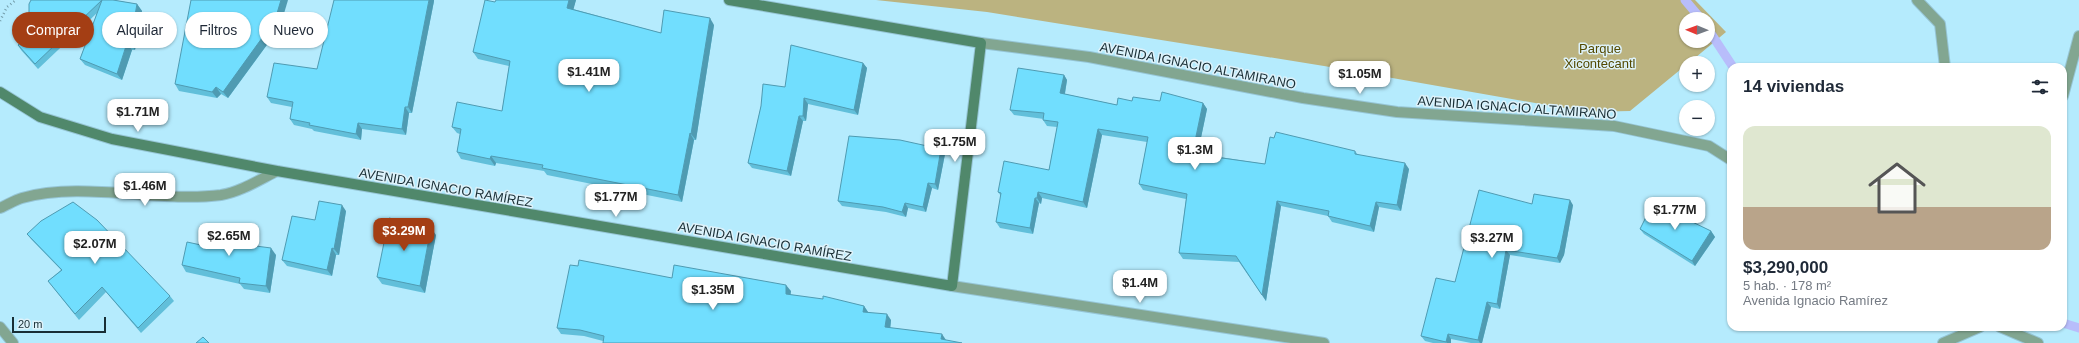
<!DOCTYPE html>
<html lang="es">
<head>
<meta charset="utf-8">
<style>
	:root { --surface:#fff; --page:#f2f2f3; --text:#1f2937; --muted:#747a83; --line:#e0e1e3; --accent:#a43e14 }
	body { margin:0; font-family:Helvetica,sans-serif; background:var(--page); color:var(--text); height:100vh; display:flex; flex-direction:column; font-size:15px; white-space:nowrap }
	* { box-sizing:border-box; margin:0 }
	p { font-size:13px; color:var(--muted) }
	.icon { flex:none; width:22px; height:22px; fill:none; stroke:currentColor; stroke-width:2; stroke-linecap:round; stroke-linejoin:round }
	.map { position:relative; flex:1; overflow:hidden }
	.sheet { position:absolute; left:1727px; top:63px; width:340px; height:268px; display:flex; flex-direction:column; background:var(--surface); border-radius:12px; box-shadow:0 1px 3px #0004 }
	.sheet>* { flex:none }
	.guide { position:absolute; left:12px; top:12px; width:380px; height:36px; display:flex; gap:8px }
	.needle { width:26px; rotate:271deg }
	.tools { position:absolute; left:1679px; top:12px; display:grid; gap:8px }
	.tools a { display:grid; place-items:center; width:36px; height:36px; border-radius:50%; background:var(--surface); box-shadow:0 1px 3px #0004; font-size:20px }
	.scale { position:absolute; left:12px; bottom:10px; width:94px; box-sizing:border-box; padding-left:4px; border:2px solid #182e35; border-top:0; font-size:11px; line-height:14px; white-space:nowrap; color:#182e35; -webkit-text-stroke:3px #def2fa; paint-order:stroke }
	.price { position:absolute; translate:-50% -34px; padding:0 9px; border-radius:8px; background:#fff; color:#222; font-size:13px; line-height:26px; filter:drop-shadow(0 1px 2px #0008) }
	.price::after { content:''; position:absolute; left:50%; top:24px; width:12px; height:9px; margin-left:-6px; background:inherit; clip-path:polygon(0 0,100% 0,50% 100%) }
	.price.active { background:var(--accent); color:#fff }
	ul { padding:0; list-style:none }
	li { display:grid; align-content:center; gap:8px; height:212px; padding:0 16px }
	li+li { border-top:1px solid var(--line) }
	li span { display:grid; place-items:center; height:124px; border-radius:12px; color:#555 }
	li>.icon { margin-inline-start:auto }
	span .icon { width:72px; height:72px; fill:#fffc; stroke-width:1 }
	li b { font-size:17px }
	h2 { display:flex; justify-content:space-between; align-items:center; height:48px; padding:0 16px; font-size:17px }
	.pill { padding:0 14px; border-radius:18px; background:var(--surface); box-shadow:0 1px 3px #0004; font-size:14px; line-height:36px }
	.pill.active { background:var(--accent); color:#fff }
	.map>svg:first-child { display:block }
	.green { fill:#bbb380; fill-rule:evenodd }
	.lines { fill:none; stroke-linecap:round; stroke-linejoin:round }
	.stream { stroke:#b8bdfb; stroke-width:9 }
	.street-casing { stroke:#96c5d5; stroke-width:12 }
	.secondary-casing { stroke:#96c5d5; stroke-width:12 }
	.path { stroke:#7199a6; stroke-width:2.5; stroke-dasharray:1 3; stroke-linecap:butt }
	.street { stroke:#82a691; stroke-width:10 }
	.secondary { stroke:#50886b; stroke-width:10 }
	.wall { fill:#61bfda }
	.shaded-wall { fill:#4f9bb2 }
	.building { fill:#71defe; stroke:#4f9bb2 }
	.labels { text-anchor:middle; stroke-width:3; stroke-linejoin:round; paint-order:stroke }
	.park-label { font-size:13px; fill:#534900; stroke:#def2fa }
	.street-label { font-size:13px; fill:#182e35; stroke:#def2fa }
</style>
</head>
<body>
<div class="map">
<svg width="2079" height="343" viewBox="0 0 2079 343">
	<rect width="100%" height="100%" fill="#b5ebfd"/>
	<!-- green -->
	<path class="green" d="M876 0H1695L1726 32 1689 63H1686V65L1630 111 1586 112 1324 66 987 12ZM1686 19H1708V41H1686Z"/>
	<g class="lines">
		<!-- stream -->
		<g class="stream">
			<path d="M1685 0 1701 19"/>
			<path d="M1708 29 1733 67"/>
			<path d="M2063 323 2079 328"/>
		</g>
		<!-- street casing -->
		<g class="street-casing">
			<g id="street">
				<path d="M1917 0 1940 24 1945 67"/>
				<path d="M981 43 1089 57 1303 98 1397 112 1614 126 1709 146 1731 160"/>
				<path d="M2063 96 2079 36"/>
				<path d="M0 208C7 205 15 200 22 198 83 181 157 203 221 195 240 192 259 180 277 171"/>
				<path d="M952 286 1324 343"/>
				<path d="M0 327 13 343"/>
				<path d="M2000 327 2038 343"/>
				<path d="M1943 343 1980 327"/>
			</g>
		</g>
		<!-- secondary casing -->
		<g class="secondary-casing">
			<path id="secondary" d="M0 92 40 117 112 139 277 171 952 286 981 43 729 0"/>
		</g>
		<!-- path -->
		<path class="path" d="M0 21 7 7 16 0"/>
		<!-- street -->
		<use href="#street" class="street"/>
		<!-- secondary -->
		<use href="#secondary" class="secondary"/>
	</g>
	<!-- wall -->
	<g class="wall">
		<path d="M113 0 137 4 142 11 135 50H132L122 80 85 65 80 59 97 13 38 69 21 50 18 45 41 23 32 19 29 13V4Z"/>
		<path d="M576 0 573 9 661 33 714 25 696 140H694L682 202 547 175 544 171 496 163 495 166 461 159 457 152 460 134 457 133 452 127 502 111 509 66 478 59 473 52 495 2Z"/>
		<path d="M434 1 412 113H409L406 135 362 129 361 140 314 131 312 129 294 125 290 119 292 107 271 103 267 97 317 69Z"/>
		<path d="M280 27 228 98 221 94 217 98 179 91 175 84Z"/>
		<path d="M863 63 867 68 858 115 808 104 806 121H803L791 176 752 168 748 163 761 106 785 87Z"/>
		<path d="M1064 75 1067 80 1065 94 1117 105 1132 101H1160L1203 103 1207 109 1199 147 1209 149 1213 155V156L1265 164 1355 151 1358 155 1409 169 1401 211 1379 207 1374 232 1332 222 1328 216 1281 206 1266 301 1239 262 1183 259 1179 253 1186 199 1143 190 1139 184 1147 142 1102 135 1087 208 1042 198 1041 204 1039 203 1033 234 1000 228 996 222 1001 196 998 192 1049 170 1057 127 1047 126 1043 120 1044 119 1014 115 1010 110Z"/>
		<path d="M945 154 938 190 932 188 926 212 908 208 906 217 886 212 842 206 838 201Z"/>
		<path d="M1532 204 1573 205 1564 255 1560 263 1510 255 1500 309 1491 307 1482 343H1471L1451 339V343H1433L1425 341 1421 336 1455 282Z"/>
		<path d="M346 211 339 255H336L332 276 287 266 282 260 315 220Z"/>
		<path d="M1640 229 1711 231 1715 237 1695 266 1644 234Z"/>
		<path d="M27 234 170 296 174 301 141 333 106 292 79 320 48 281 61 270 31 239Z"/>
		<path d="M436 235 425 293 382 284 377 277Z"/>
		<path d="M240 239 239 244 276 255 270 293 244 289 240 284 186 272 182 265 201 245Z"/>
		<path d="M578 266 672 278 791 291 790 295 864 306 868 312 891 320 890 327 603 341 584 336 561 334 557 328Z"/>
	</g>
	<!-- shaded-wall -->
	<g class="shaded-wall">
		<path d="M281 0H288L280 27 228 98 223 92Z"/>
		<path d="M429 0H434V1L412 113 408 107Z"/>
		<path d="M569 0H576L572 15 567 8Z"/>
		<path d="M137 4 142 11 135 50 130 43Z"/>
		<path d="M710 18 714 25 696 140 691 134Z"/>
		<path d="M127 43 132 50 122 80 117 74Z"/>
		<path d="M863 63 867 68 858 115 854 110Z"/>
		<path d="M1064 75 1067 80 1064 98 1060 93Z"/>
		<path d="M216 87 221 94 217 98 212 92Z"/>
		<path d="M804 98 808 104 806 121 803 116Z"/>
		<path d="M1203 103 1207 109 1198 152 1194 146Z"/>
		<path d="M405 107 409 113 406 135 402 129Z"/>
		<path d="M799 116 803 121 791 176 787 171Z"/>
		<path d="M358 123 362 129 361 140 356 134Z"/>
		<path d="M1098 129 1102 135 1087 208 1083 202Z"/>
		<path d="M690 133 694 140 682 202 678 195Z"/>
		<path d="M941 149 945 154 938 190 935 184Z"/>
		<path d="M1209 149 1213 155 1212 161 1208 156Z"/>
		<path d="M491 156 496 163 495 166 490 159Z"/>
		<path d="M1405 163 1409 169 1401 211 1397 205Z"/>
		<path d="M928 183 932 188 926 212 923 207Z"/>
		<path d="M1038 192 1042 198 1041 204 1037 198Z"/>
		<path d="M1035 198 1039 203 1033 234 1030 228Z"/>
		<path d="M1570 200 1573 205 1564 255 1560 263 1557 258Z"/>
		<path d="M1277 201 1281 206 1266 301 1262 295Z"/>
		<path d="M1376 202 1379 207 1374 232 1370 226Z"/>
		<path d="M905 203 908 208 906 217 902 212Z"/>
		<path d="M342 205 346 211 339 255 334 249Z"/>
		<path d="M431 228 436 235 425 293 420 286Z"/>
		<path d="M1711 231 1715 237 1695 266 1692 261Z"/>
		<path d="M236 232 240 239 238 250 233 243Z"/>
		<path d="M271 248 276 255 270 293 266 286Z"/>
		<path d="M332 248 336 255 332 276 327 270Z"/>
		<path d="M1506 250 1510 255 1500 309 1497 304Z"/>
		<path d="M786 285 791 291 790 300 786 294Z"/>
		<path d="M1487 302 1491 307 1482 343H1480L1478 340Z"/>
		<path d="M864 306 868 312H863Z"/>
		<path d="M887 314 891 320 890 332 885 327Z"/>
		<path d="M942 334 946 340 941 339Z"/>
		<path d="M1448 334 1451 339V343H1447L1446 342Z"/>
	</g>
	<!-- building -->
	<g class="building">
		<path d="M31 0H102L35 64 18 45 43 21 29 13V4Z"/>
		<path d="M102 0H113L137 4 130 43H127L117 74 80 59Z"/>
		<path d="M191 0H281L275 20 223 92 216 87 212 92 175 84Z"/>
		<path d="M334 0H429L408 107H405L402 129 358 123 356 134 309 125 310 123 290 119 293 102 267 97 274 63 317 69Z"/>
		<path d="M485 0 495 2 496 0H569L567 8 661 33 664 10 710 18 691 134 690 133 678 195 542 168 543 165 491 156 490 159 457 152 461 129 452 127 457 102 502 111 510 61 473 52Z"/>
		<path d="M791 45 863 63 854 110 804 98 803 116H799L787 171 748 163 761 106 763 84 785 87Z"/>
		<path d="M1018 68 1064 75 1060 93 1117 105 1118 98 1132 101 1133 97 1160 101 1162 92 1203 103 1194 146 1209 149 1208 156 1265 164 1270 137 1274 138 1276 132 1355 151V154L1405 163 1397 205 1376 202 1370 226 1328 216 1329 211 1277 201 1262 295 1236 256 1179 253 1187 194 1139 184 1148 137 1098 129 1083 202 1038 192 1037 198H1035L1030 228 996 222 1001 193 998 192 1004 161 1049 170 1058 122 1043 120 1044 113 1010 110Z"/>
		<path d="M849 136 900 140 941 149 935 184 928 183 923 207 905 203 902 212 883 207 838 201Z"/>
		<path d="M1479 190 1532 204 1534 194 1570 200 1560 250 1557 258 1506 250 1497 304 1487 302 1478 340 1448 334 1446 342 1421 336 1436 278 1455 282Z"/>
		<path d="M319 201 342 205 334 249 332 248 327 270 282 260 292 216 315 220Z"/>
		<path d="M73 202 97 220 170 296 138 328 102 287 75 314 48 281 62 270 27 234 41 221Z"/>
		<path d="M1653 203 1711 231 1692 261 1640 229Z"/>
		<path d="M389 218 431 228 420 286 377 277Z"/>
		<path d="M205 226 236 232 233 243 271 248 266 286 239 283 240 278 182 265 187 242 201 245Z"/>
		<path d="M579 260 672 278 674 265 786 285V294L823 299V296L864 306 863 312 887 314 885 327 942 334 941 339 962 343H603L604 336 580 330 557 328 570 265 578 266Z"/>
		<path d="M203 337 209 343H196Z"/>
	</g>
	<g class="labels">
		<!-- park labels -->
		<g class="park-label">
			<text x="1600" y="53">Parque<tspan x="1600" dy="15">Xicontecantl</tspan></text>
		</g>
		<!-- street labels -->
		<g class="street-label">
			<text transform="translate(1198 65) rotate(11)" y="5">AVENIDA IGNACIO ALTAMIRANO</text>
			<text transform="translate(1517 107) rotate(4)" y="5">AVENIDA IGNACIO ALTAMIRANO</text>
			<text transform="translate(446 187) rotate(10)" y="5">AVENIDA IGNACIO RAMÍREZ</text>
			<text transform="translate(765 241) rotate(10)" y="5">AVENIDA IGNACIO RAMÍREZ</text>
		</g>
	</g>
</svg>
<div class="tools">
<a><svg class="needle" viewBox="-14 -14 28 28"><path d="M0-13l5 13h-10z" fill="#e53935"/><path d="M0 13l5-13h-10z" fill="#747a83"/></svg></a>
<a>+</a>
<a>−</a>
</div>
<div class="scale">20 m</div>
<b class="price" style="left:589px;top:93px">$1.41M</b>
<b class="price" style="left:1360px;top:95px">$1.05M</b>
<b class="price" style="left:138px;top:133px">$1.71M</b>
<b class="price" style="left:955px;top:163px">$1.75M</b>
<b class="price" style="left:1195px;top:171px">$1.3M</b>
<b class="price" style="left:145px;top:207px">$1.46M</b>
<b class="price" style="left:616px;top:218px">$1.77M</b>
<b class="price" style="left:1675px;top:231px">$1.77M</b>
<b class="price active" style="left:404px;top:252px">$3.29M</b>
<b class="price" style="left:229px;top:257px">$2.65M</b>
<b class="price" style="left:1492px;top:259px">$3.27M</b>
<b class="price" style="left:95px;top:265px">$2.07M</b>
<b class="price" style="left:1140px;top:304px">$1.4M</b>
<b class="price" style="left:713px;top:311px">$1.35M</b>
<div class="guide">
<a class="pill active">Comprar</a>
<a class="pill">Alquilar</a>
<a class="pill">Filtros</a>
<a class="pill">Nuevo</a>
</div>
<section class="sheet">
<h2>14 viviendas<svg class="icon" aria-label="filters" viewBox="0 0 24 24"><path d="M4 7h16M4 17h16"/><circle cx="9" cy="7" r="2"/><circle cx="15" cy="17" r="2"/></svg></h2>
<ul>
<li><span style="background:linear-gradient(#dfe7d0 65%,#b9a48a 0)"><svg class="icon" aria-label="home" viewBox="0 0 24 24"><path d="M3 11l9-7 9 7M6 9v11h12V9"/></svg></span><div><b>$3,290,000</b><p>5 hab. · 178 m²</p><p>Avenida Ignacio Ramírez</p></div></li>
</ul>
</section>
</div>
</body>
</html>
